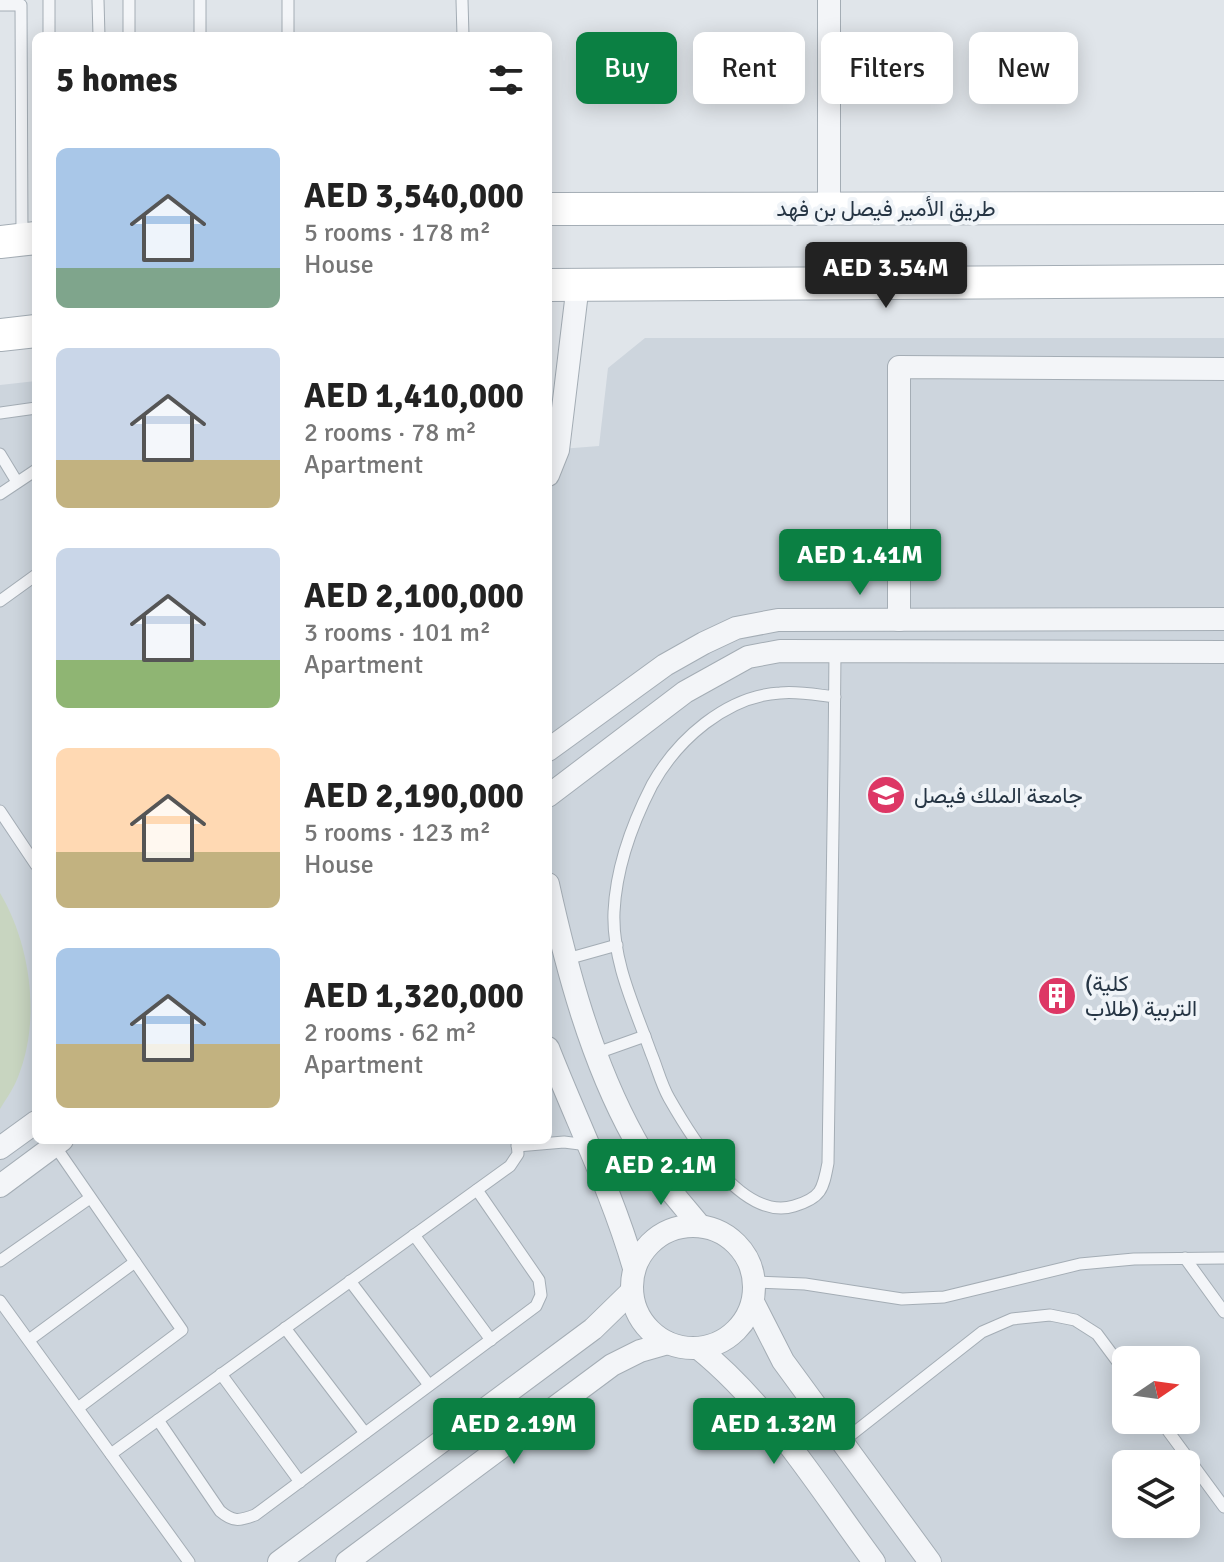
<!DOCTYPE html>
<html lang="en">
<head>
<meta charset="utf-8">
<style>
	:root { --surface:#fff; --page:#f2f2f2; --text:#222; --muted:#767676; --accent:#0b8043 }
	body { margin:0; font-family:Signika,Vazirmatn,sans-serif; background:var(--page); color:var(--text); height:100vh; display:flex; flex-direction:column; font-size:30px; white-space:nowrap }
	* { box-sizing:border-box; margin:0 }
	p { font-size:26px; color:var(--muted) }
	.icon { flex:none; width:44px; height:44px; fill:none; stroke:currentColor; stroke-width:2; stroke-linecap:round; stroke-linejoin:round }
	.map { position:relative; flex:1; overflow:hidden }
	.side { position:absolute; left:32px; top:32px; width:520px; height:1112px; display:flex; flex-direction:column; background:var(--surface); border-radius:12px; box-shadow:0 4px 20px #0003 }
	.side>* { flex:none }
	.top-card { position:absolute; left:576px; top:32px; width:528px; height:72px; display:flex; gap:16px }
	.needle { width:52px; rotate:77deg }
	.controls { position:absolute; left:1112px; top:1346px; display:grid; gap:16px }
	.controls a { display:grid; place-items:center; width:88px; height:88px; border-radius:12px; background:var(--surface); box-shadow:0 4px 20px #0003; font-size:40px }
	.price { position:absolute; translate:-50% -68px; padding:0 18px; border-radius:8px; background:var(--accent); color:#fff; font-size:26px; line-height:52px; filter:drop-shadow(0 2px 4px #0008) }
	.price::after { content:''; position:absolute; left:50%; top:48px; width:24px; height:18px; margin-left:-12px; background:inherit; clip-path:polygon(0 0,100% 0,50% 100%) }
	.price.active { background:#222; color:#fff }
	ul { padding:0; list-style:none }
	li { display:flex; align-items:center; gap:24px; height:200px; padding:0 24px }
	li span { display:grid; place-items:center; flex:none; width:224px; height:160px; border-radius:12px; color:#555 }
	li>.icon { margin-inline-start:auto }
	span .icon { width:96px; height:96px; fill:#fffc; stroke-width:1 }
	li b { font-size:34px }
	h2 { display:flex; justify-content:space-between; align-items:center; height:96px; padding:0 24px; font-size:34px }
	.tag { padding:0 28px; border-radius:12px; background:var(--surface); box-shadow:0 4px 20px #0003; font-size:28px; line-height:72px }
	.tag.active { background:var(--accent); color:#fff }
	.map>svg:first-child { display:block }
	.built { fill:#cdd5dd; fill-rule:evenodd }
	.pitch { fill:#c8d5c0 }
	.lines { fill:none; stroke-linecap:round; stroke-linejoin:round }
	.service-casing { stroke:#a4adb5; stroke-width:13 }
	.minor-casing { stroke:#a4adb5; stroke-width:24 }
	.secondary-casing { stroke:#a4adb5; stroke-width:34 }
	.service { stroke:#f3f5f8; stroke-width:11 }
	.minor { stroke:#f3f5f8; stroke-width:22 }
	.secondary { stroke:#fff; stroke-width:32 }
	.labels { text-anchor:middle; stroke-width:8; stroke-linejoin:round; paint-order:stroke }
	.street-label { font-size:22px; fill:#263544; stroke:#f0f4f8 }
	.poi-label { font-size:22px; fill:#263544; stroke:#f0f4f8; text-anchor:start }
</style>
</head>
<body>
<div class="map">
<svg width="1224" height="1562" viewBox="0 0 1224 1562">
	<rect width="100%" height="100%" fill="#e0e5ea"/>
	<!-- built -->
	<path class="built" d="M645 338H1224V1562H0V385L36 381V1140H548V450L599 446 608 368ZM1126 1360H1186V1420H1126ZM1126 1464H1186V1524H1126Z"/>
	<!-- pitch -->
	<path class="pitch" d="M0 893C31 945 41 1020 18 1077 14 1088 6 1099 0 1109Z"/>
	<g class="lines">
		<!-- service casing -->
		<g class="service-casing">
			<g id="service">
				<path d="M49 0V36"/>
				<path d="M98 0 99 36"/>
				<path d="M129 0V36"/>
				<path d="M200 0V36"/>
				<path d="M288 0V36"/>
				<path d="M462 0 463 36"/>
				<path d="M0 5H21L22 236"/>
				<path d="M0 413 36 408"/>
				<path d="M0 454 17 482"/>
				<path d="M0 494 36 470"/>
				<path d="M0 601 36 575"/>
				<path d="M835 697C817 695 798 691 780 693 726 696 677 740 652 785 632 824 616 868 614 912 612 961 635 1008 651 1053 657 1067 661 1084 669 1098 690 1135 742 1222 794 1206 821 1198 823 1190 828 1163L834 761 835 651"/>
				<path d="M0 811 36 865"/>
				<path d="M567 959 617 945"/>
				<path d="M597 1053 645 1036"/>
				<path d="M55 1146 182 1330 78 1408"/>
				<path d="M517 1146 564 1142 588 1145"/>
				<path d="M414 1235 491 1340"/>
				<path d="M1185 1258 1224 1312"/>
				<path d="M0 1261 90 1198"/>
				<path d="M350 1281 429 1385"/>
				<path d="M754 1282 805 1284 902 1299 944 1297 1080 1264 1134 1259 1224 1258"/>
				<path d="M0 1301 189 1562"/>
				<path d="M285 1328 365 1433"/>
				<path d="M29 1340 135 1262"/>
				<path d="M221 1374 300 1482"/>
				<path d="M158 1420 220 1511C233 1522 239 1521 255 1515L536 1306 541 1295 539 1280 477 1190"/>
				<path d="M1160 1420 1224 1507"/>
				<path d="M842 1442 982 1332 1012 1319 1050 1315 1075 1320 1097 1334 1126 1373"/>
				<path d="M111 1454 510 1166 518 1154 517 1140"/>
			</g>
		</g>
		<!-- minor casing -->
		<g class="minor-casing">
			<g id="minor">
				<path d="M829 208V0"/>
				<path d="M548 475 558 450 578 284"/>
				<path d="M899 620V367L1224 369"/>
				<path d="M548 750 665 665 704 643 736 628 778 620 1224 619"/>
				<path d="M548 796 685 692 748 657 780 651 1224 652"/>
				<path d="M548 884C567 970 591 1060 634 1138 651 1170 677 1198 700 1226"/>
				<path d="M548 1048C577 1122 612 1192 634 1268"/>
				<path d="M0 1148 36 1122"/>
				<path d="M0 1186 62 1140"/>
				<circle cx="693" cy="1287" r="61"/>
				<path d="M753 1302 783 1361 930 1562"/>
				<path d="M698 1348C770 1406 819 1488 874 1562"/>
				<path d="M279 1562 593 1329 631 1292"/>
				<path d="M347 1562 612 1365 640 1351 668 1343"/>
			</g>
		</g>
		<!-- secondary casing -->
		<g class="secondary-casing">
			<g id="secondary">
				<path d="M548 209 1224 208"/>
				<path d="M0 242 36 238"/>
				<path d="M548 285 1224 281"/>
				<path d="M0 335 36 331"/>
			</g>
		</g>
		<!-- service -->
		<use href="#service" class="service"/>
		<!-- minor -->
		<use href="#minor" class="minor"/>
		<!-- secondary -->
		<use href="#secondary" class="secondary"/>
	</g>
	<!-- icons -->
	<defs>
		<g id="university-disc" transform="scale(2)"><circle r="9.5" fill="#dd3765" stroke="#f0f4f8"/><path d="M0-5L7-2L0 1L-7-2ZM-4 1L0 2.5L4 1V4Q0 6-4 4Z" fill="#fff"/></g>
		<g id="building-disc" transform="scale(2)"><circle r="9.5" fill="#dd3765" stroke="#f0f4f8"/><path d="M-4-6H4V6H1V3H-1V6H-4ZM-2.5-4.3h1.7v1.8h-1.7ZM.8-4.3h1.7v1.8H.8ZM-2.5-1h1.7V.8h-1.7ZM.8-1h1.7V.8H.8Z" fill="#fff"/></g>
	</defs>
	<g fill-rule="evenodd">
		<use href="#university-disc" x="886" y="795"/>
		<use href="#building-disc" x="1057" y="996"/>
	</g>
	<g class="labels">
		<!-- street labels -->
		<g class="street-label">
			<text x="886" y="216">طريق الأمير فيصل بن فهد</text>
		</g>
		<!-- poi labels -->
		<g class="poi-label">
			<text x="914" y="803">جامعة الملك فيصل</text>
			<text x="1085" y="991">(كلية<tspan x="1085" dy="25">التربية (طلاب</tspan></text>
		</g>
	</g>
</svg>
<div class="controls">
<a><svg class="needle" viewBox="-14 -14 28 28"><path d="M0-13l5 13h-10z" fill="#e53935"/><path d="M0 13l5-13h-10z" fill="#767676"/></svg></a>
<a><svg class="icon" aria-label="layers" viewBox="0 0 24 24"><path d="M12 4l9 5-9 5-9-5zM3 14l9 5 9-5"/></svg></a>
</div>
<b class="price active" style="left:886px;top:310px">AED 3.54M</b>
<b class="price" style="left:860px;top:597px">AED 1.41M</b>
<b class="price" style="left:661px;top:1207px">AED 2.1M</b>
<b class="price" style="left:514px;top:1466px">AED 2.19M</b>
<b class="price" style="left:774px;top:1466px">AED 1.32M</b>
<div class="top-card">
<a class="tag active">Buy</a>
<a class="tag">Rent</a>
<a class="tag">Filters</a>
<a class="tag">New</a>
</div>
<section class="side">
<h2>5 homes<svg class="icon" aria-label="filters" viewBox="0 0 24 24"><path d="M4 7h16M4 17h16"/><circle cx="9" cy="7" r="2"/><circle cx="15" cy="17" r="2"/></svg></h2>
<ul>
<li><span style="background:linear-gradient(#a9c7e8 75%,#7fa58c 0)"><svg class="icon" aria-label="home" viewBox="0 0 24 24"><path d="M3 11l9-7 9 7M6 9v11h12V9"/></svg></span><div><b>AED 3,540,000</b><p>5 rooms · 178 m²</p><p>House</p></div></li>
<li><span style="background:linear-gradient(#c9d6e8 70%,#c2b280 0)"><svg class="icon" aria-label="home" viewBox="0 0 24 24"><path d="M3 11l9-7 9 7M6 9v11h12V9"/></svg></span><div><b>AED 1,410,000</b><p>2 rooms · 78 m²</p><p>Apartment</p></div></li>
<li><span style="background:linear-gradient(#c9d6e8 70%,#8fb573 0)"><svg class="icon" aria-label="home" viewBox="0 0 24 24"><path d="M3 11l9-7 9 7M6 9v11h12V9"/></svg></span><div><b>AED 2,100,000</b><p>3 rooms · 101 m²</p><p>Apartment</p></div></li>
<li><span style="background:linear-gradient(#ffd9b3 65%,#c2b280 0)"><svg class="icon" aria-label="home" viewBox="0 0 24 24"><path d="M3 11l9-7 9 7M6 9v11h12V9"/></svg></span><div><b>AED 2,190,000</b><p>5 rooms · 123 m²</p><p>House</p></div></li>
<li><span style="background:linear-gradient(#a9c7e8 60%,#c2b280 0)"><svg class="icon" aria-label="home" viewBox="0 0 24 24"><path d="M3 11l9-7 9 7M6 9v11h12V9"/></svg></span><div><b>AED 1,320,000</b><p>2 rooms · 62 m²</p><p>Apartment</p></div></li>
</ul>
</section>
</div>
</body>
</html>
